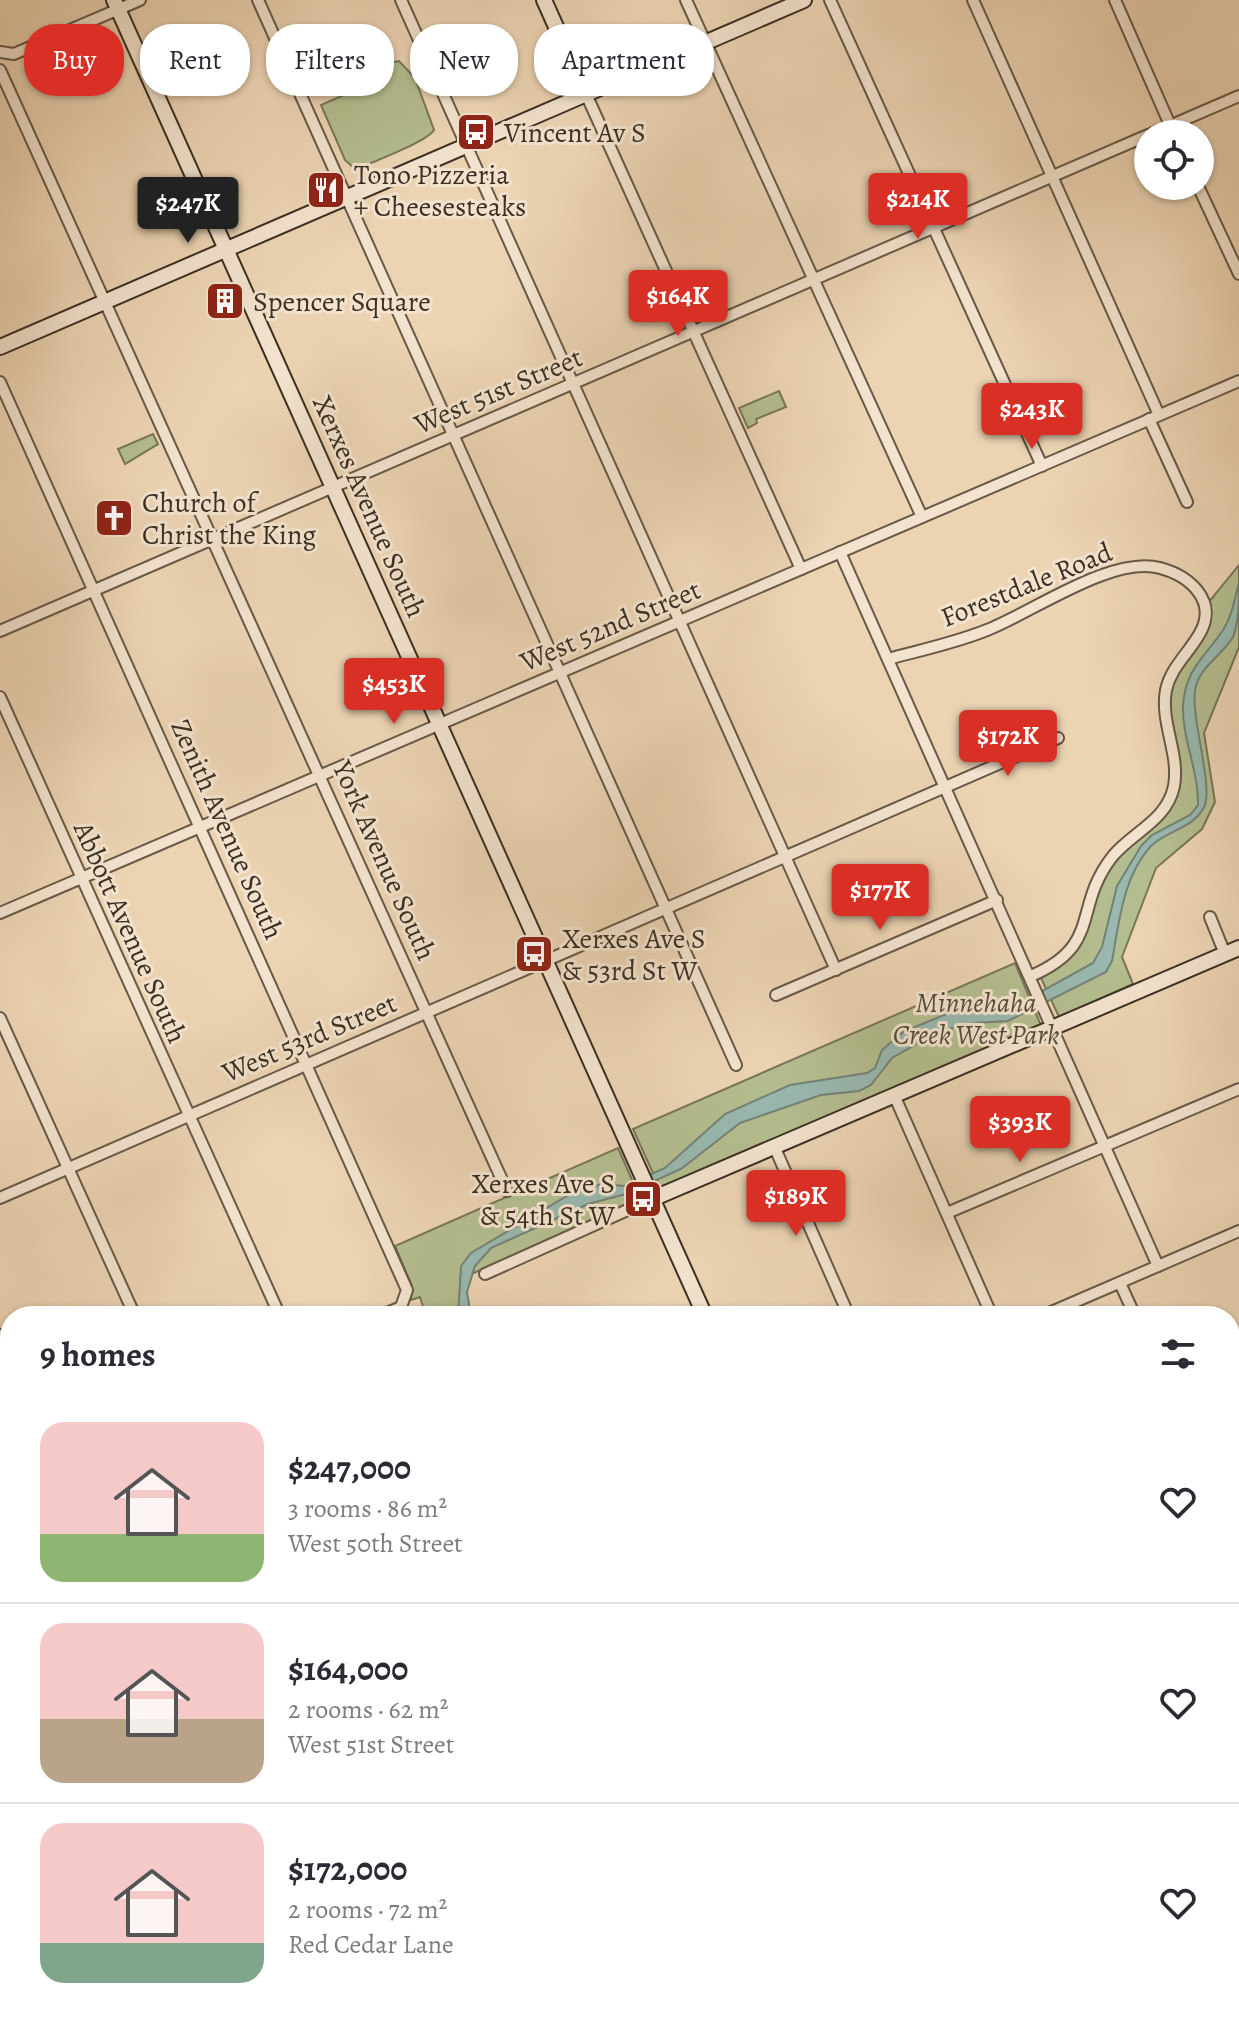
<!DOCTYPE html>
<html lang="en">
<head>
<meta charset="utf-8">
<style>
	:root { --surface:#fff; --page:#f7f7f7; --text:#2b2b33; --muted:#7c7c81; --line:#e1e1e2; --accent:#d93025 }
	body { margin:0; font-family:Alegreya,serif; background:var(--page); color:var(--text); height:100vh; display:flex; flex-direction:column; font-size:30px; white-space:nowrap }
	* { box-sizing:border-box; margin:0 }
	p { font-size:26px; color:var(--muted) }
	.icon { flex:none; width:44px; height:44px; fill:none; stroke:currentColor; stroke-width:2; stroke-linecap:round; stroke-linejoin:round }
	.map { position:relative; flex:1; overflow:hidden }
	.side { position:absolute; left:0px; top:1306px; width:1240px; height:712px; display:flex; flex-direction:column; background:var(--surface); border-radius:32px 32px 0 0; box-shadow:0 2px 6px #0004 }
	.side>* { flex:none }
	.banner { position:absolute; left:24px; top:24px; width:800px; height:72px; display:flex; gap:16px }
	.buttons { position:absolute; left:1134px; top:120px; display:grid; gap:16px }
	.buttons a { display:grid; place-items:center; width:80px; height:80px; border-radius:50%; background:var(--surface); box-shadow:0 2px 6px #0004; font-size:40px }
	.price { position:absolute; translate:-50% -68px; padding:0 18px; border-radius:8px; background:var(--accent); color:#fff; font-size:26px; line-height:52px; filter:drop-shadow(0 2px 4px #0008) }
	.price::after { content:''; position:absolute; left:50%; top:48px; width:24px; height:18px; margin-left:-12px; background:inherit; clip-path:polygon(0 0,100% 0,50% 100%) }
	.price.active { background:#222; color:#fff }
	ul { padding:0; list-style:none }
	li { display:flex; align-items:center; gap:24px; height:200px; padding:0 40px }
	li+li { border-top:2px solid var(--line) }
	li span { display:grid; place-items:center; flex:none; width:224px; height:160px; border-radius:24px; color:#555 }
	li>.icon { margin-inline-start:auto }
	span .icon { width:96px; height:96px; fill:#fffc; stroke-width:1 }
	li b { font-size:34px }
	h2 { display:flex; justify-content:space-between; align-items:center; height:96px; padding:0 40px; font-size:34px }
	.tag { padding:0 28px; border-radius:32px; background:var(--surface); box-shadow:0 2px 6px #0004; font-size:28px; line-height:72px }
	.tag.active { background:var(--accent); color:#fff }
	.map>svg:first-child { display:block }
	.green { fill:#b4bd8f; stroke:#787659; stroke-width:2 }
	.water { fill:#99b8af; stroke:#738277; stroke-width:2 }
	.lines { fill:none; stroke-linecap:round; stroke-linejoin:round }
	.street-casing { stroke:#675947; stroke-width:14 }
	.secondary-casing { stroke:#3b3023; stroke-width:18 }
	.street { stroke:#f3e3ce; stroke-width:10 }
	.secondary { stroke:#f3e3ce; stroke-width:14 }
	.labels { text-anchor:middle; stroke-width:6; stroke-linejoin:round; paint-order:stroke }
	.poi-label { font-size:28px; fill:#3b3023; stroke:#f3e3ce; text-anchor:start }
	.street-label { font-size:28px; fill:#3b3023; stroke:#f3e3ce }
	.park-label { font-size:28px; font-style:italic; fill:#534c39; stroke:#f3e3ce }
</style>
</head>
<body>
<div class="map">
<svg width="1239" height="2018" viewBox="0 0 1239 2018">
	<rect width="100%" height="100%" fill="#ecd4b3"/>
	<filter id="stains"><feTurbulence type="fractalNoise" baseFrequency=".0025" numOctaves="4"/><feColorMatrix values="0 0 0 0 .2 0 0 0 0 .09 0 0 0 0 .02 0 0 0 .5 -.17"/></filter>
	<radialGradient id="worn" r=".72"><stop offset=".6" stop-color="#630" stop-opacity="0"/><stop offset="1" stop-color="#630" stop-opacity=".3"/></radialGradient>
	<!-- green -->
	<g class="green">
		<path d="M380 52 385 64 399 61 415 78 434 130C427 142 373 161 356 170L345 160 321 105 362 87 351 77 352 66Z"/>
		<path d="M779 391 786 407 756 419 757 423 748 428 739 408Z"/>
		<path d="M153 434 158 444 125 464 118 449Z"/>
		<path d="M1239 565V647L1204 733 1215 802 1202 829 1156 868 1122 957 1133 984 1059 1017 1041 978 1070 953 1102 873 1152 824 1174 788 1166 691 1199 634 1208 603Z"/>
		<path d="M1015 963 1042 1028 661 1191 633 1129Z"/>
		<path d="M618 1148 641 1200 460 1279V1316H426L420 1297 411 1300 412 1286 395 1246Z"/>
		<path d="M10 1853V2008H230V2018H0V1858Z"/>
	</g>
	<!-- water -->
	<path class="water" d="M1239 583C1239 600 1239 622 1233 637 1222 656 1198 667 1195 691 1191 719 1214 788 1204 807 1193 829 1167 830 1151 846 1123 876 1119 923 1112 961L1106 972 1008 1021 974 1023 940 1031 892 1058 871 1085 859 1091 821 1095 740 1123 681 1169 626 1194 588 1204 491 1248 475 1266 467 1292 471 1316H458L461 1266 471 1253 572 1193 602 1184 625 1186 665 1168 725 1114 790 1085 867 1073 875 1068 882 1050 903 1032 951 1012 1008 1010 1093 963 1102 947 1117 886 1141 846 1152 835 1190 815 1198 805C1199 772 1182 739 1183 706 1185 669 1205 657 1223 630 1233 614 1234 600 1239 583Z"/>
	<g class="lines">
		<!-- street casing -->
		<g class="street-casing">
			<g id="street">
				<path d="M258 0 736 1065"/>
				<path d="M401 0 836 970"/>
				<path d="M686 0 922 517"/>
				<path d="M830 0 1042 466"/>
				<path d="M973 0 1159 415"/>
				<path d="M1115 0 1174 134"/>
				<path d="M0 52 14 54 140 0"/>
				<path d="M0 70 507 1191"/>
				<path d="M586 94 801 569"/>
				<path d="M1151 134 1239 96"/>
				<path d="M1198 186 1239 274"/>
				<path d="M0 382 407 1290 401 1307 380 1316"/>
				<path d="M1149 419 1187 502"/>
				<path d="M840 552 1158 1266"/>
				<path d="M0 631 1148 135"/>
				<path d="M888 659C921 650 955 643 987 630 1033 612 1112 555 1160 568 1190 576 1218 601 1200 633 1189 653 1171 667 1166 690 1160 723 1180 754 1174 786 1167 821 1132 832 1112 857 1072 909 1103 945 1031 976"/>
				<path d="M0 697 280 1316"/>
				<path d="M0 913 1239 381"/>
				<path d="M1210 917 1225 954"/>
				<path d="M776 995 997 900"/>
				<path d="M0 1018 135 1316"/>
				<path d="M894 1095 992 1316"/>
				<path d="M774 1146 849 1316"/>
				<path d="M0 1198 1058 738"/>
				<path d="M947 1213 1239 1089"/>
				<path d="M485 1274 652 1199"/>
				<path d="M1120 1283 1135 1316"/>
				<path d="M1042 1316 1239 1231"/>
				<path d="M0 1335 10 1358"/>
				<path d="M0 1479 10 1474"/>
				<path d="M1230 1520 1239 1516"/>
				<path d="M1230 1529 1239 1550"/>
				<path d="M0 1623 10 1619"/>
				<path d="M0 1658 10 1679"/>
				<path d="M0 1767 10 1763"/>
				<path d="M1230 1802 1239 1798"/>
				<path d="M1230 1852 1239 1873"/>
				<path d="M305 2008 306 2018"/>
				<path d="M441 2008 445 2018"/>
				<path d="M581 2008 584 2018"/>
				<path d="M720 2008 723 2018"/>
				<path d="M855 2008 859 2018"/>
				<path d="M1156 2008 1160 2018"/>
				<path d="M652 2018 665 2008"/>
			</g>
		</g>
		<!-- secondary casing -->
		<g class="secondary-casing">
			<g id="secondary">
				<path d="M114 0 705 1316"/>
				<path d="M544 0 586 94"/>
				<path d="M0 347 804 0"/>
				<path d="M652 1199 1239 948"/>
				<path d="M1013 2008 1018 2018"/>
			</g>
		</g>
		<!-- street -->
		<use href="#street" class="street"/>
		<!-- secondary -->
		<use href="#secondary" class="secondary"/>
	</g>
	<!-- icons -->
	<defs>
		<g id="bus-square" transform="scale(2)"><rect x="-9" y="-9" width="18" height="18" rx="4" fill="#8f2418" stroke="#f3e3ce"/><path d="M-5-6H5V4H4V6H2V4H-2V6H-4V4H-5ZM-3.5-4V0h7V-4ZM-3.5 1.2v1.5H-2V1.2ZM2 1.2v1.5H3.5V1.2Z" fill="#fff"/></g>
		<g id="restaurant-square" transform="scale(2)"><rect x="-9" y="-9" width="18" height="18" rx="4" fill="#8f2418" stroke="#f3e3ce"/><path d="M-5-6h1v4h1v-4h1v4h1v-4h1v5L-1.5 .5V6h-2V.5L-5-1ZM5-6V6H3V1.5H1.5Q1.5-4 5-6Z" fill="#fff"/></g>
		<g id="building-square" transform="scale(2)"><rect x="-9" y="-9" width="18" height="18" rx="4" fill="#8f2418" stroke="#f3e3ce"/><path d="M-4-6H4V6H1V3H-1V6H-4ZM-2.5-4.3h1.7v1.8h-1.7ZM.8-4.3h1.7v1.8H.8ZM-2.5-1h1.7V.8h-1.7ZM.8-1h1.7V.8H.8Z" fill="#fff"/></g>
		<g id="church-square" transform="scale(2)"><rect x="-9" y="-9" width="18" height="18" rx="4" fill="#8f2418" stroke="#f3e3ce"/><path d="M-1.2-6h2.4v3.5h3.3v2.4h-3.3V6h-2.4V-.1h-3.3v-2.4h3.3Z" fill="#fff"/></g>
	</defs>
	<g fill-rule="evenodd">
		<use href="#bus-square" x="476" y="132"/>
		<use href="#restaurant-square" x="326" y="190"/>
		<use href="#building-square" x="225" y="301"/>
		<use href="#church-square" x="114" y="518"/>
		<use href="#bus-square" x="534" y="954"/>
		<use href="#bus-square" x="643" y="1199"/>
	</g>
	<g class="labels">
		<!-- poi labels -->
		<g class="poi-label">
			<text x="504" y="142">Vincent Av S</text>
			<text x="354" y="184">Tono Pizzeria<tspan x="354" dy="32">+ Cheesesteaks</tspan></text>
			<text x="253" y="311">Spencer Square</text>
			<text x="142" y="512">Church of<tspan x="142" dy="32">Christ the King</tspan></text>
			<text x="562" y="948">Xerxes Ave S<tspan x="562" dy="32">&amp; 53rd St W</tspan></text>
			<text x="615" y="1193" text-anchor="end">Xerxes Ave S<tspan x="615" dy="32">&amp; 54th St W</tspan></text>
		</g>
		<!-- street labels -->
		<g class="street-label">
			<text transform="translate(498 390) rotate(-23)" y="10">West 51st Street</text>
			<text transform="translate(370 506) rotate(66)" y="10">Xerxes Avenue South</text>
			<text transform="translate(1026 584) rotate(-22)" y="10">Forestdale Road</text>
			<text transform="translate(610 625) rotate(-23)" y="10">West 52nd Street</text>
			<text transform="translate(228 829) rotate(66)" y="10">Zenith Avenue South</text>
			<text transform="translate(385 860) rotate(66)" y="10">York Avenue South</text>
			<text transform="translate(131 932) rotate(66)" y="10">Abbott Avenue South</text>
			<text transform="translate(309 1037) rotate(-23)" y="10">West 53rd Street</text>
		</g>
		<!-- park labels -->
		<g class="park-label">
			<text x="976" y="1012">Minnehaha<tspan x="976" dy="32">Creek West Park</tspan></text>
		</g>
	</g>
	<rect width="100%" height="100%" filter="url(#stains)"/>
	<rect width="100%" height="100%" fill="url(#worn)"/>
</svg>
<div class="buttons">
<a><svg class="icon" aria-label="locate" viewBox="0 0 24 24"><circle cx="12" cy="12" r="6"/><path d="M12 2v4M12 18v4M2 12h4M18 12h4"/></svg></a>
</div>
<b class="price" style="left:918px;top:241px">$214K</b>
<b class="price active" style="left:188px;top:245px">$247K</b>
<b class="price" style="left:678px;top:338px">$164K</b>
<b class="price" style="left:1032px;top:451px">$243K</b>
<b class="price" style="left:394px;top:726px">$453K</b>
<b class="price" style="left:1008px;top:778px">$172K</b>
<b class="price" style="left:880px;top:932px">$177K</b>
<b class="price" style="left:1020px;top:1164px">$393K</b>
<b class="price" style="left:796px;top:1238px">$189K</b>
<div class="banner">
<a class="tag active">Buy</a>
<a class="tag">Rent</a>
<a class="tag">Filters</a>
<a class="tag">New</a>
<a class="tag">Apartment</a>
</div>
<section class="side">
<h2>9 homes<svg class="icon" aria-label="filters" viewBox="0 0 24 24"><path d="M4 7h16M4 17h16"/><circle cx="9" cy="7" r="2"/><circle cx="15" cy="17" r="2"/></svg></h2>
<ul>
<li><span style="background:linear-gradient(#f6c9c9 70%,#8fb573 0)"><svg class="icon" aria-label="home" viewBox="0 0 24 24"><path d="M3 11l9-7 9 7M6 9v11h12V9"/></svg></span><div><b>$247,000</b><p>3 rooms · 86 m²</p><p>West 50th Street</p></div><svg class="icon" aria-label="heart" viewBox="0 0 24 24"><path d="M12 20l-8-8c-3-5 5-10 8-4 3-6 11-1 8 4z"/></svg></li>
<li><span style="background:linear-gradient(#f6c9c9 60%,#b9a48a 0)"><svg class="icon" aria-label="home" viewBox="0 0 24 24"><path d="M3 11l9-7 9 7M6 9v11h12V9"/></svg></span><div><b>$164,000</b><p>2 rooms · 62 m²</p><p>West 51st Street</p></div><svg class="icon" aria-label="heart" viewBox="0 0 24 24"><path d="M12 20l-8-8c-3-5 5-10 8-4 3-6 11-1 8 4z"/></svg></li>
<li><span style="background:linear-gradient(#f6c9c9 75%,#7fa58c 0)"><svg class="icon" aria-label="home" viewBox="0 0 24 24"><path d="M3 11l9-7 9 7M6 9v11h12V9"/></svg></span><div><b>$172,000</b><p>2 rooms · 72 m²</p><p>Red Cedar Lane</p></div><svg class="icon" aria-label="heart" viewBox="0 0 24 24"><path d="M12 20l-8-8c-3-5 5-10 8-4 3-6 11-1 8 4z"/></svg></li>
</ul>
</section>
</div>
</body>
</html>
